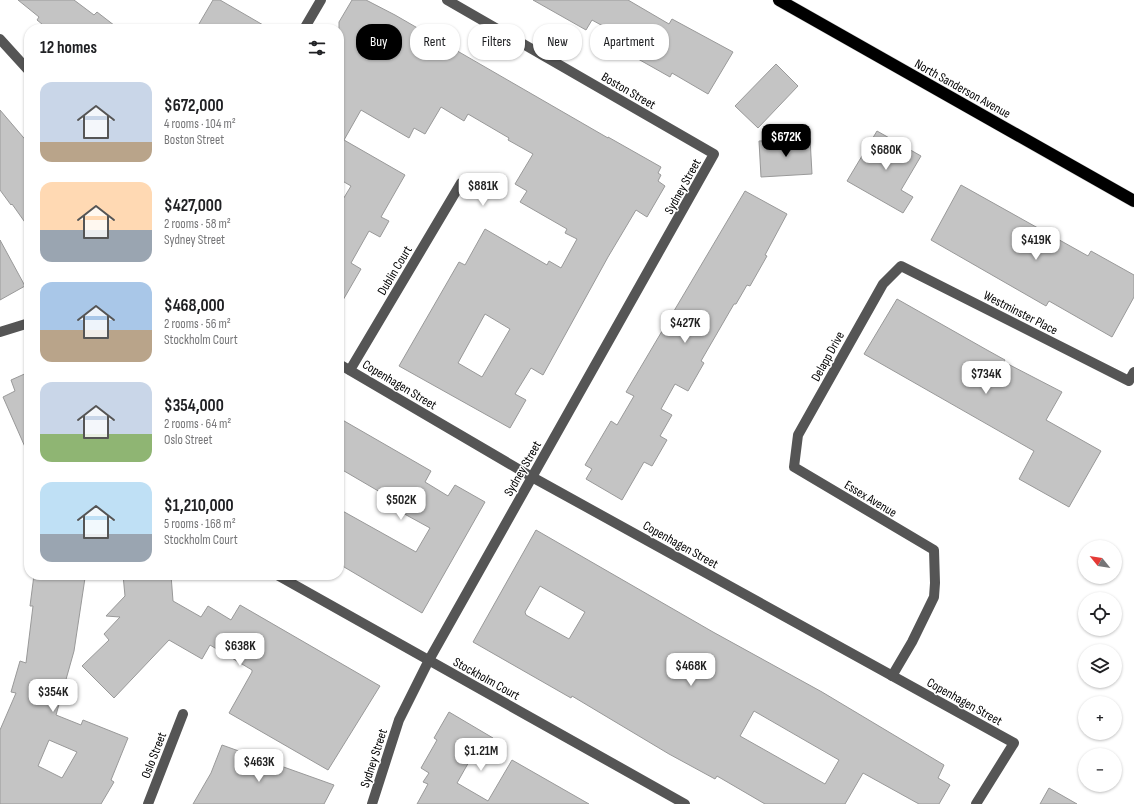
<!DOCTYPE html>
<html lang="en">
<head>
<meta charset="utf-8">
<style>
	:root { --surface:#fff; --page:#f6f6f6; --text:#202124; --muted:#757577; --accent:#000 }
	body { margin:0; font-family:"Sofia Sans Condensed",sans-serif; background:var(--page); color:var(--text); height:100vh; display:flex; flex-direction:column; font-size:15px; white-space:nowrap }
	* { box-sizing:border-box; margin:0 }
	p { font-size:13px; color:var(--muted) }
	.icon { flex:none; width:22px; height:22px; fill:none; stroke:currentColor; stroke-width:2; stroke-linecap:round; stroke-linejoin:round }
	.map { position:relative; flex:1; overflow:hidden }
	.sheet { position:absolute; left:24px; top:24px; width:320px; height:556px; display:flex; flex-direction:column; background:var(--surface); border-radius:16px; box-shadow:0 1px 3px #0004 }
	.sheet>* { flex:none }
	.guide { position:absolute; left:356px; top:24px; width:380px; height:36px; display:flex; gap:8px }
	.needle { width:26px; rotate:300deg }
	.controls { position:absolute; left:1078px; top:540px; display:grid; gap:8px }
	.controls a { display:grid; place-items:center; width:44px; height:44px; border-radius:50%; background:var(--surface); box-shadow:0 1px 3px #0004; font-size:20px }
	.price { position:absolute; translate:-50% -34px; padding:0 9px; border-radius:8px; background:#fff; color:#222; font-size:13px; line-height:26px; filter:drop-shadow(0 1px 2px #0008) }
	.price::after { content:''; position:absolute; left:50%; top:24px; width:12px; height:9px; margin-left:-6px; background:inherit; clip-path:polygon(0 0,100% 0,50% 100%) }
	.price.selected { background:var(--accent); color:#fff }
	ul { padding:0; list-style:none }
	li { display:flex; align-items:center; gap:12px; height:100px; padding:0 16px }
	li span { display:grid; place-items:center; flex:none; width:112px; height:80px; border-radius:12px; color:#555 }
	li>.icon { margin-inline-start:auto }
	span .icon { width:48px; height:48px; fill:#fffc; stroke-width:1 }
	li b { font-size:17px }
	h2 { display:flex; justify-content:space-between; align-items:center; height:48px; padding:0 16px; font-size:17px }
	.pill { padding:0 14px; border-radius:16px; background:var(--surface); box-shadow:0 1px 3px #0004; font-size:14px; line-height:36px }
	.pill.selected { background:var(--accent); color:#fff }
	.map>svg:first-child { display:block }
	.building { fill:#c4c4c4; stroke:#999; fill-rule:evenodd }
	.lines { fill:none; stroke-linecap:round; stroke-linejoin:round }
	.highway-casing { stroke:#dbdbdb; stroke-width:13 }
	.minor { stroke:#555; stroke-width:10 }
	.highway { stroke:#000; stroke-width:12 }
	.labels { text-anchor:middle; stroke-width:3; stroke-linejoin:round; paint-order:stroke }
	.street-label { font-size:13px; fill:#000; stroke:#fff }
</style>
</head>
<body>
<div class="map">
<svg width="1134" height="804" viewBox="0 0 1134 804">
	<rect width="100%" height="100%" fill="#fff"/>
	<!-- building -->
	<g class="building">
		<path d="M18 0H74L94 15 97 12 119 29H48L37 20 39 17Z"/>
		<path d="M213 0H220L270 29H196Z"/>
		<path d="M352 0H366L395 15 608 138V137L661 167 658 173 661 175 658 181 665 186 647 217 636 210 608 257 543 375 531 368 515 394 526 400 510 428 399 366 459 262 465 265 485 229 547 265 549 261 561 268 577 239 565 233 567 229 520 202 527 191 515 184 533 154 508 140 509 138 468 114 464 121 441 107 425 134 414 128 409 138 361 110 344 140 405 175 381 217 389 221 380 237 369 231 351 263 361 269 339 307V206L351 186 339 179V22ZM485 314 510 329 482 377 458 363Z"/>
		<path d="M533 0H628L669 24 672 19 733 52 708 94 672 73 670 77 615 46 621 36 592 20 586 30Z"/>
		<path d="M776 64 798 86 758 128 735 106Z"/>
		<path d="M0 110 29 144V228L12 204 11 205 0 190Z"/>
		<path d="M877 131 921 156 901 190 913 197 903 213 847 181Z"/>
		<path d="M810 138 812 174 761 177 759 141Z"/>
		<path d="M961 185 1088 256 1091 251 1134 275V297L1112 337 1049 301 1046 306 931 240Z"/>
		<path d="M745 191 787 214 765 255 767 256 750 286 747 285 736 304H734L701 361 704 363 688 391 675 384 661 409 672 415 660 436 667 440 652 466 644 462 622 500 586 479 592 469 585 465 611 421 617 425 634 396 626 392Z"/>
		<path d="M0 240 25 286 0 300Z"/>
		<path d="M897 299 987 350 1005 360 1004 362 1062 392 1046 420 1101 451 1069 507 1019 479 1034 451 864 354Z"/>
		<path d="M29 372V456L3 397 15 391 11 380Z"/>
		<path d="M339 418 431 471 425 482 448 496 455 485 485 502 422 613 339 564V509L416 552 430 528 388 505 392 499 339 468Z"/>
		<path d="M536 530 713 632 822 692 944 765 938 778 950 785 939 804H919L863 773 845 804H765L717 776 715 779 669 754 572 696 571 698 473 642ZM540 586 585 612 569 639 526 615 525 612ZM754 711 839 760 825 784 740 736Z"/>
		<path d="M34 575H59L85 578 74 651 56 715 81 725 83 720 128 738 111 780 114 782 101 804H0V730L16 693 11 692 20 661 26 663 33 606H30ZM49 740 77 752 62 778 38 766Z"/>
		<path d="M123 575H171L173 601 201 617 208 606 231 620 240 605 380 686 328 770 229 713 252 672V670L210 645 202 659 169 640 114 698 82 666 109 640 104 634 120 617 106 616 125 596Z"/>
		<path d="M449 712 493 738 478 764 470 760 457 783 488 801 512 760 589 804H417L428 784 423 782 429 773 421 768 437 740 434 738Z"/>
		<path d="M222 745 334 785 324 804H193L211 773Z"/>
		<path d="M1049 788 1077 804H1040Z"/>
	</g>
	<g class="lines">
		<!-- highway casing -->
		<g class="highway-casing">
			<path id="highway" d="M779 0 1134 201"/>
		</g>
		<!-- minor -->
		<g class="minor">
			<path d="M304 29 321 0"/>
			<path d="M0 39 29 71"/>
			<path d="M0 332 29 323"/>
			<path d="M339 364 532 477 1014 743 976 804"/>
			<path d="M350 370 461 183"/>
			<path d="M277 575 685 804"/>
			<path d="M892 676 912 642 934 597 935 583 934 550 794 467 798 435 883 284 901 266 1129 381 1134 372"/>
			<path d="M148 804 183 714"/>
			<path d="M372 804 399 720 429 660 714 154 447 0"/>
		</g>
		<!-- highway -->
		<use href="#highway" class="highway"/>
	</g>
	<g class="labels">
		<!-- street labels -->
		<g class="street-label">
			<text transform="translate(963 88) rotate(29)" y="5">North Sanderson Avenue</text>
			<text transform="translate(629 90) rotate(30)" y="5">Boston Street</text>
			<text transform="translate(682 186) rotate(-61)" y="5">Sydney Street</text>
			<text transform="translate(394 270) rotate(-59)" y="5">Dublin Court</text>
			<text transform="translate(1021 312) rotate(27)" y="5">Westminster Place</text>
			<text transform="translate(827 356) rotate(-61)" y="5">Delapp Drive</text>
			<text transform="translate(400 384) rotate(31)" y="5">Copenhagen Street</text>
			<text transform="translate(522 468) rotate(-60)" y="5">Sydney Street</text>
			<text transform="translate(871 498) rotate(31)" y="5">Essex Avenue</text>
			<text transform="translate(681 544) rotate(29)" y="5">Copenhagen Street</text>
			<text transform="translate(487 678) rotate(29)" y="5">Stockholm Court</text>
			<text transform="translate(965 701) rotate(29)" y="5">Copenhagen Street</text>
			<text transform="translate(153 755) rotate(-69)" y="5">Oslo Street</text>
			<text transform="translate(373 758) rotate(-72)" y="5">Sydney Street</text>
		</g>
	</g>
</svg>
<div class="controls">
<a><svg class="needle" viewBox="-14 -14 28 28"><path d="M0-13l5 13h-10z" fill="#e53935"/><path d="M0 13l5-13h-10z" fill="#757577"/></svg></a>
<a><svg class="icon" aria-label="locate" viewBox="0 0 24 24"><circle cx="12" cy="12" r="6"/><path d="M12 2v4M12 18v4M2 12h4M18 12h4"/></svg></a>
<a><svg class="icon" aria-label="layers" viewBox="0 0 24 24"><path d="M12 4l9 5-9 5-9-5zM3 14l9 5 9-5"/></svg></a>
<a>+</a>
<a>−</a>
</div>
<b class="price selected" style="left:786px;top:158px">$672K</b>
<b class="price" style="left:886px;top:171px">$680K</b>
<b class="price" style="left:483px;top:207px">$881K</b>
<b class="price" style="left:1036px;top:261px">$419K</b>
<b class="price" style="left:685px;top:344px">$427K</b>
<b class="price" style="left:986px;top:395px">$734K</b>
<b class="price" style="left:401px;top:521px">$502K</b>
<b class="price" style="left:240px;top:667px">$638K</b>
<b class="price" style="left:691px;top:687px">$468K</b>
<b class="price" style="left:53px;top:713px">$354K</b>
<b class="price" style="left:481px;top:772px">$1.21M</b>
<b class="price" style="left:259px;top:783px">$463K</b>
<div class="guide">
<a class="pill selected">Buy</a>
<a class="pill">Rent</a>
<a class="pill">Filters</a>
<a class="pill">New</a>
<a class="pill">Apartment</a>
</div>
<section class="sheet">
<h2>12 homes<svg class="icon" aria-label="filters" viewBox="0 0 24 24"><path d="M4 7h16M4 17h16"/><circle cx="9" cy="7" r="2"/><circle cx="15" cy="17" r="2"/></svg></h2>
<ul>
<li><span style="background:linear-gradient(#c9d6e8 75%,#b9a48a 0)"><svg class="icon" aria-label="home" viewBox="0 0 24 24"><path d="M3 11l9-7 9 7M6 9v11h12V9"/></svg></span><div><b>$672,000</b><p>4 rooms · 104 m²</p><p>Boston Street</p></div></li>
<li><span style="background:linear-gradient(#ffd9b3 60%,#9aa5b1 0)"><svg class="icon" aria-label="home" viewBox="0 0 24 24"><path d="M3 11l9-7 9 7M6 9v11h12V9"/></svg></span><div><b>$427,000</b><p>2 rooms · 58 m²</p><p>Sydney Street</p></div></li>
<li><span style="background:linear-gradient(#a9c7e8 60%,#b9a48a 0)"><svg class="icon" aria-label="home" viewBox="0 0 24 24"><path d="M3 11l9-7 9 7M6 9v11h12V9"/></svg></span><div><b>$468,000</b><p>2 rooms · 56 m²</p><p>Stockholm Court</p></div></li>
<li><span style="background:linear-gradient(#c9d6e8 65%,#8fb573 0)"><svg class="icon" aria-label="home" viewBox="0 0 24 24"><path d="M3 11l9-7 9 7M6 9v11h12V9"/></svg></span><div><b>$354,000</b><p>2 rooms · 64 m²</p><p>Oslo Street</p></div></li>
<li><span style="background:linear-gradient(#bfe0f5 65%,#9aa5b1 0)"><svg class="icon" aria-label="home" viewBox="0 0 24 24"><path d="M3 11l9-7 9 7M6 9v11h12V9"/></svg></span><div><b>$1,210,000</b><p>5 rooms · 168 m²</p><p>Stockholm Court</p></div></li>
</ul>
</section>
</div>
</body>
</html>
